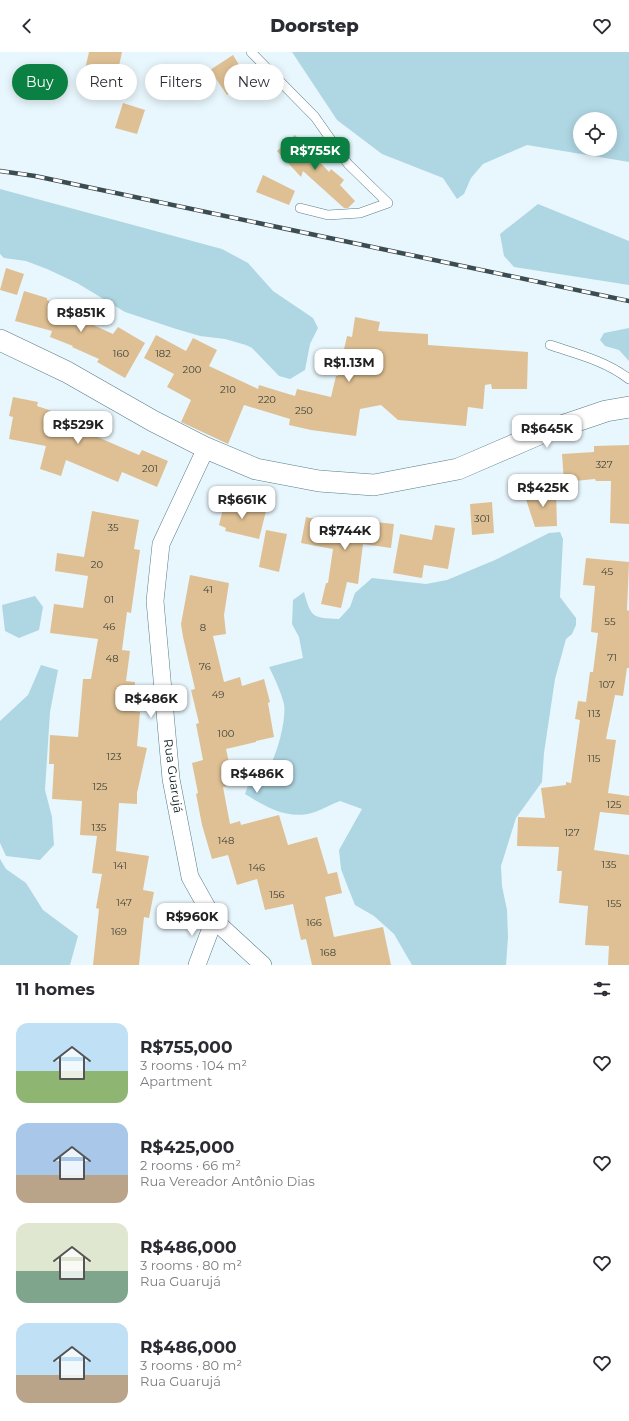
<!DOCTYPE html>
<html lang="en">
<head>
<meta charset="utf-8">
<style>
	:root { --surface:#fff; --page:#f7f7f7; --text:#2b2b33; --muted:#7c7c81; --accent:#0b8043 }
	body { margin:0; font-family:Montserrat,sans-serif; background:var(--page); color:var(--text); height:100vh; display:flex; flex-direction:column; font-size:15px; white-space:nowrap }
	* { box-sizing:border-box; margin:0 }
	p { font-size:13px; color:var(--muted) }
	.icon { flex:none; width:22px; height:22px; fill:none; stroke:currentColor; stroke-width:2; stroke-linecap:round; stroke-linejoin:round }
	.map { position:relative; height:913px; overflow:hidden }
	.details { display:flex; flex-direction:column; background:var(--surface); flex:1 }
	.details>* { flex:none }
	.hud { position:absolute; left:12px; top:12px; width:400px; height:36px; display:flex; gap:8px }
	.controls { position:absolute; left:573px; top:60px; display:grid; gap:8px }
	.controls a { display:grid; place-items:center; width:44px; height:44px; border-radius:50%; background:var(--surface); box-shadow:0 2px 10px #0003; font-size:20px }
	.price { position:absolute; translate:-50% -34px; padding:0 9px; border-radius:8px; background:#fff; color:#222; font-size:13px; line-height:26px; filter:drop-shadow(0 1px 2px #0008) }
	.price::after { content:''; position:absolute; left:50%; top:24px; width:12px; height:9px; margin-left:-6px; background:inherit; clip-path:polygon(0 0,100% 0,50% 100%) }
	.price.current { background:var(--accent); color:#fff }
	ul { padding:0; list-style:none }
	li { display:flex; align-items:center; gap:12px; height:100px; padding:0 16px }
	li span { display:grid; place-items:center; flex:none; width:112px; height:80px; border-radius:12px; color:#555 }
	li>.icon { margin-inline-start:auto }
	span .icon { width:48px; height:48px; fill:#fffc; stroke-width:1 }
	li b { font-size:17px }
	h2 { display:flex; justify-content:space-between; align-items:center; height:48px; padding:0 16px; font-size:17px }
	.chip { padding:0 14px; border-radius:18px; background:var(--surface); box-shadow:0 2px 10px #0003; font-size:14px; line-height:36px }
	.chip.current { background:var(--accent); color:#fff }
	header { display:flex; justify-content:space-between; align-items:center; height:52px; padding:0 16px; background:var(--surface); font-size:18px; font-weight:800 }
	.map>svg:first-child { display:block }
	.green { fill:#afd6e3; fill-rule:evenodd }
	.building { fill:#dfc094 }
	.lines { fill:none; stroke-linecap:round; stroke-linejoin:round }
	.service-casing { stroke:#587c89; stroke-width:10 }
	.minor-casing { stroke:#587c89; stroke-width:18 }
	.tertiary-casing { stroke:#587c89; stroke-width:22 }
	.service { stroke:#fff; stroke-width:9 }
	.minor { stroke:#fff; stroke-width:17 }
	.tertiary { stroke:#fff; stroke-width:21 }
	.rail-casing { stroke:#3d4c51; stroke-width:4.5 }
	.rail { stroke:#fff; stroke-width:3; stroke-dasharray:9; stroke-linecap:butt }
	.labels { text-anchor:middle; stroke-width:3; stroke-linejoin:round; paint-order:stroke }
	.number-label { font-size:10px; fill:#3c4038 }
	.street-label { font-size:12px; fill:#061519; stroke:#fff }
</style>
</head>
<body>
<header><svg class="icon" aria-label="back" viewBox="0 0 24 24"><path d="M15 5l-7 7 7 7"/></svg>Doorstep<svg class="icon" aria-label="heart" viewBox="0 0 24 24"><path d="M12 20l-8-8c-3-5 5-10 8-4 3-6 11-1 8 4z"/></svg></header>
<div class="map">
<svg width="629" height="913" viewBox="0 0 629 913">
	<rect width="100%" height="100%" fill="#e8f7fd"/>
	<!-- green -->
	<g class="green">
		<path d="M292 0H629V110L527 93 483 112 471 126 464 142 457 147 443 126 382 102 337 68ZM580 67H610V97H580Z"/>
		<path d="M0 137 222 197 248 211 273 239 313 266 318 276 310 292 305 318 290 327 279 324 252 296 246 293 225 287 200 284 173 276 125 260 77 231 47 217 26 209 4 206 0 202Z"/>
		<path d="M538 152 629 189V233L514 215 504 204 500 182Z"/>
		<path d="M629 276V309L619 298 605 294 600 288 604 281Z"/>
		<path d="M560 480 563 487 560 545 576 566V573L572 582 566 587 555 627 544 701 542 730 516 766 501 814 502 834 507 858 508 885 506 913H412L394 882 374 864 355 853 347 833 341 817 339 798 362 757 340 749C332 752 323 757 315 760 289 769 266 755 245 742L250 728C254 726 261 725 264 722 275 713 287 667 284 652 281 640 275 627 269 615L303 606 299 585 292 572 293 548 304 540C311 566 313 566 339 567L350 555 355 541 372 526 426 532 447 528 495 508 549 481Z"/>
		<path d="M35 544 43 555 39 578 19 586 5 579 2 553Z"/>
		<path d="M41 613 58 618 50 660 45 738 52 765 54 793 40 808 6 804 0 791V669L28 643Z"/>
		<path d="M0 807 6 817 26 831 43 858 78 884 70 913H0Z"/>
	</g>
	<!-- building -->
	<g class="building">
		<path d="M89 0H122L114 37 82 30Z"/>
		<path d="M233 3 249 29 227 43 210 18Z"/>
		<path d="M123 51 145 58 137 82 115 76Z"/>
		<path d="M295 83 329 120 331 117 344 128 340 133 355 149 348 156H344L303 119 301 125 277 99Z"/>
		<path d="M263 123 295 139 289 153 256 140Z"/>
		<path d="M6 216 24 222 17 243 0 238Z"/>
		<path d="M24 239 47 246V248L82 262 80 267 113 282 118 275 145 291 125 326 97 310 99 307 72 295 73 294 50 285 52 279 15 269Z"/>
		<path d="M355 265 380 270 378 279 428 282V293L528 300 527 337H492L491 332 485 333 483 357 468 355 466 374 398 368 381 353 360 357 356 384 311 378 289 373 290 367 244 353 228 392 181 370 191 348 167 335 174 322 144 306 156 283 186 299 193 286 217 298 209 314 258 337 259 333 295 344 297 337 331 345 336 324H338L347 284 352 285Z"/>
		<path d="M13 345 38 350 37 354 82 369 79 377 139 403 142 398 168 409 157 435 122 420 118 430 66 408 61 424 40 417 46 394 9 387 13 365 9 364Z"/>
		<path d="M629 393V472L610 471 611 429H596L595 427 564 430 562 402 594 400V394Z"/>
		<path d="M556 439 557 474 535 475 524 441Z"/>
		<path d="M225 448 266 459 259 487 225 479 226 476 219 473Z"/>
		<path d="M492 450 494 481 472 483 470 452Z"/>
		<path d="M92 459 139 468 134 497 140 498 131 561 127 560 122 598 130 599 126 629 135 630 133 659 140 660 137 694 147 696 137 741V752L119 751 116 799 149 804 143 838 154 840 149 866 144 865 139 913H93L99 857 96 856 102 822 92 821 97 784 80 783 82 749 52 747 54 712H49L50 683 78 685 83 627H91L98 587 50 581 54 552 83 556 88 524 55 519 57 501 84 505Z"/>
		<path d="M306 465 337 472 338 469 367 473V469L394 472 391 496 363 492 358 532 347 530 341 556 321 552 326 531H328L333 497 301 491Z"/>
		<path d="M435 473 455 476 448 517 424 513 422 526 393 521 400 482 432 488Z"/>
		<path d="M266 478 287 482 279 520 259 515Z"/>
		<path d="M586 506 629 510 627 558 629 559V616H627L623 644 615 643 606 687 616 688 608 741 629 744V763L600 760 594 798 629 803V913H608L609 894 585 893 588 854 559 851 562 819H557L559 795 517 794 518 765 545 766 541 736 566 733V730L571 731 580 668 575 667 578 649 586 650 590 620H593L598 581 591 580 595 534 583 533Z"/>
		<path d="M190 523 229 531 224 563 226 582 213 584 224 630 240 625 242 634 264 627 270 650 268 651 274 685 256 689V690L226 697 234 733 223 735 230 772 240 769 241 773 279 763 288 793 317 785 328 822 337 820 342 841 325 845 334 885 383 875 391 913H312L306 887 301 888 293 852 265 858 257 827 237 833 228 803 212 807 202 773 196 742 198 741 192 711 203 708 196 672 199 671 191 638 195 637 183 585 181 572Z"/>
	</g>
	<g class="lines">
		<!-- service casing -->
		<g class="service-casing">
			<g id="service">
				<path d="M251 0 315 65 348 112 388 151 360 161 328 163 300 156"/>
				<path d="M550 293C577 302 606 309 629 327"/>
			</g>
		</g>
		<!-- minor casing -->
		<g class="minor-casing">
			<g id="minor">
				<path d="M206 396 161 492 155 549 171 727 190 825 214 868 263 913"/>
				<path d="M197 913 214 868"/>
			</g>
		</g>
		<!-- tertiary casing -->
		<g class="tertiary-casing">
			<path id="tertiary" d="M0 288 67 320 153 369 206 396 256 417 319 429 374 433 458 417 544 380 606 359 629 355"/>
		</g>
		<!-- service -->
		<use href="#service" class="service"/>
		<!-- minor -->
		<use href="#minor" class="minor"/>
		<!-- tertiary -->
		<use href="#tertiary" class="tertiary"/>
		<!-- rail casing -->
		<g class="rail-casing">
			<path id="rail" d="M0 119 35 124 629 249"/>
		</g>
		<!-- rail -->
		<use href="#rail" class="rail"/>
	</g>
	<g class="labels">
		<!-- number labels -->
		<g class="number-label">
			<text x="121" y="305">160</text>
			<text x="163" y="305">182</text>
			<text x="192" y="321">200</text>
			<text x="228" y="341">210</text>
			<text x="267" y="351">220</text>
			<text x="304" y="362">250</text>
			<text x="604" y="416">327</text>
			<text x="150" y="420">201</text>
			<text x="482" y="470">301</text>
			<text x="113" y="479">35</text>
			<text x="97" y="516">20</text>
			<text x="607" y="523">45</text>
			<text x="208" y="541">41</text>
			<text x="109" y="551">01</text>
			<text x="610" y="573">55</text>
			<text x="109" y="578">46</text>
			<text x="203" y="579">8</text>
			<text x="612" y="609">71</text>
			<text x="112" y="610">48</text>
			<text x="205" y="618">76</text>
			<text x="607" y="636">107</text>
			<text x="218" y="646">49</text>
			<text x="594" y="665">113</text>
			<text x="226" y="685">100</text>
			<text x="114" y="708">123</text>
			<text x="594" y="710">115</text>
			<text x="100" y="738">125</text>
			<text x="614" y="756">125</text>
			<text x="99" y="779">135</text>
			<text x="572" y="784">127</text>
			<text x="226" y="792">148</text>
			<text x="609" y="816">135</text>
			<text x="120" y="817">141</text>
			<text x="257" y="819">146</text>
			<text x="277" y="846">156</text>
			<text x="124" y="854">147</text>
			<text x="614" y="855">155</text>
			<text x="314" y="874">166</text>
			<text x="119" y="883">169</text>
			<text x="328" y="904">168</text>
		</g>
		<!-- street labels -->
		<g class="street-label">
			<text transform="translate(173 724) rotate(82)" y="4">Rua Guarujá</text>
		</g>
	</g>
</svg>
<div class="controls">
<a><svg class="icon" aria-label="locate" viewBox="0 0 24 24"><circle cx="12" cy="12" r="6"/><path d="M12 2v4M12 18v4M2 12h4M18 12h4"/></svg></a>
</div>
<b class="price current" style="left:315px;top:119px">R$755K</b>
<b class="price" style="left:81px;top:281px">R$851K</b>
<b class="price" style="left:349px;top:331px">R$1.13M</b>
<b class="price" style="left:78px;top:393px">R$529K</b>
<b class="price" style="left:547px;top:397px">R$645K</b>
<b class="price" style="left:543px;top:456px">R$425K</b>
<b class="price" style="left:242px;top:468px">R$661K</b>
<b class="price" style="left:345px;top:499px">R$744K</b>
<b class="price" style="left:151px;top:667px">R$486K</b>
<b class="price" style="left:257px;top:742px">R$486K</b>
<b class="price" style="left:192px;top:885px">R$960K</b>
<div class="hud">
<a class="chip current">Buy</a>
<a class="chip">Rent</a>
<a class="chip">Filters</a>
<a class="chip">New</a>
</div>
</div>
<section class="details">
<h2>11 homes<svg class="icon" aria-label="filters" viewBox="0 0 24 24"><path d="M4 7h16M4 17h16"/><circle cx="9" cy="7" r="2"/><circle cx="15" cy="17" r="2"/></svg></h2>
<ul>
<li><span style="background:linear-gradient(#bfe0f5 60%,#8fb573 0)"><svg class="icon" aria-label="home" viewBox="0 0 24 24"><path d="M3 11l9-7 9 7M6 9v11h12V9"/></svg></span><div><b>R$755,000</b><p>3 rooms · 104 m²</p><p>Apartment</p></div><svg class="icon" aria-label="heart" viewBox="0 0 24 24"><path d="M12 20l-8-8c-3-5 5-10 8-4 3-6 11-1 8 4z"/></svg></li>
<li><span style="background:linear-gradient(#a9c7e8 65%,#b9a48a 0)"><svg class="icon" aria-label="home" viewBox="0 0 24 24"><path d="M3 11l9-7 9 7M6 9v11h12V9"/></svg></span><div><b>R$425,000</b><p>2 rooms · 66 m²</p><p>Rua Vereador Antônio Dias</p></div><svg class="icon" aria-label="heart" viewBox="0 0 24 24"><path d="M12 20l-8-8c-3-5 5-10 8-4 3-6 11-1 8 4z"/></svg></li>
<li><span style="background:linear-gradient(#dfe7d0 60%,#7fa58c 0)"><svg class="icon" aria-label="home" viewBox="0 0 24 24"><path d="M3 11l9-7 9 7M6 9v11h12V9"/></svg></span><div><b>R$486,000</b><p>3 rooms · 80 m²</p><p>Rua Guarujá</p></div><svg class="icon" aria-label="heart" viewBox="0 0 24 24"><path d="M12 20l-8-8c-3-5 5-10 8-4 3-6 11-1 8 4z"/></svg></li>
<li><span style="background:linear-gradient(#bfe0f5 65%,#b9a48a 0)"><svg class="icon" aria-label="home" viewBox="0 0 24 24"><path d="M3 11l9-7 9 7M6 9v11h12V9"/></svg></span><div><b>R$486,000</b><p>3 rooms · 80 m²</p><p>Rua Guarujá</p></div><svg class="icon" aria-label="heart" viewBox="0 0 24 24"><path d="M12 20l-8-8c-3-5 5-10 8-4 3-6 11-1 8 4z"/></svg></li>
</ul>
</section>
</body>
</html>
